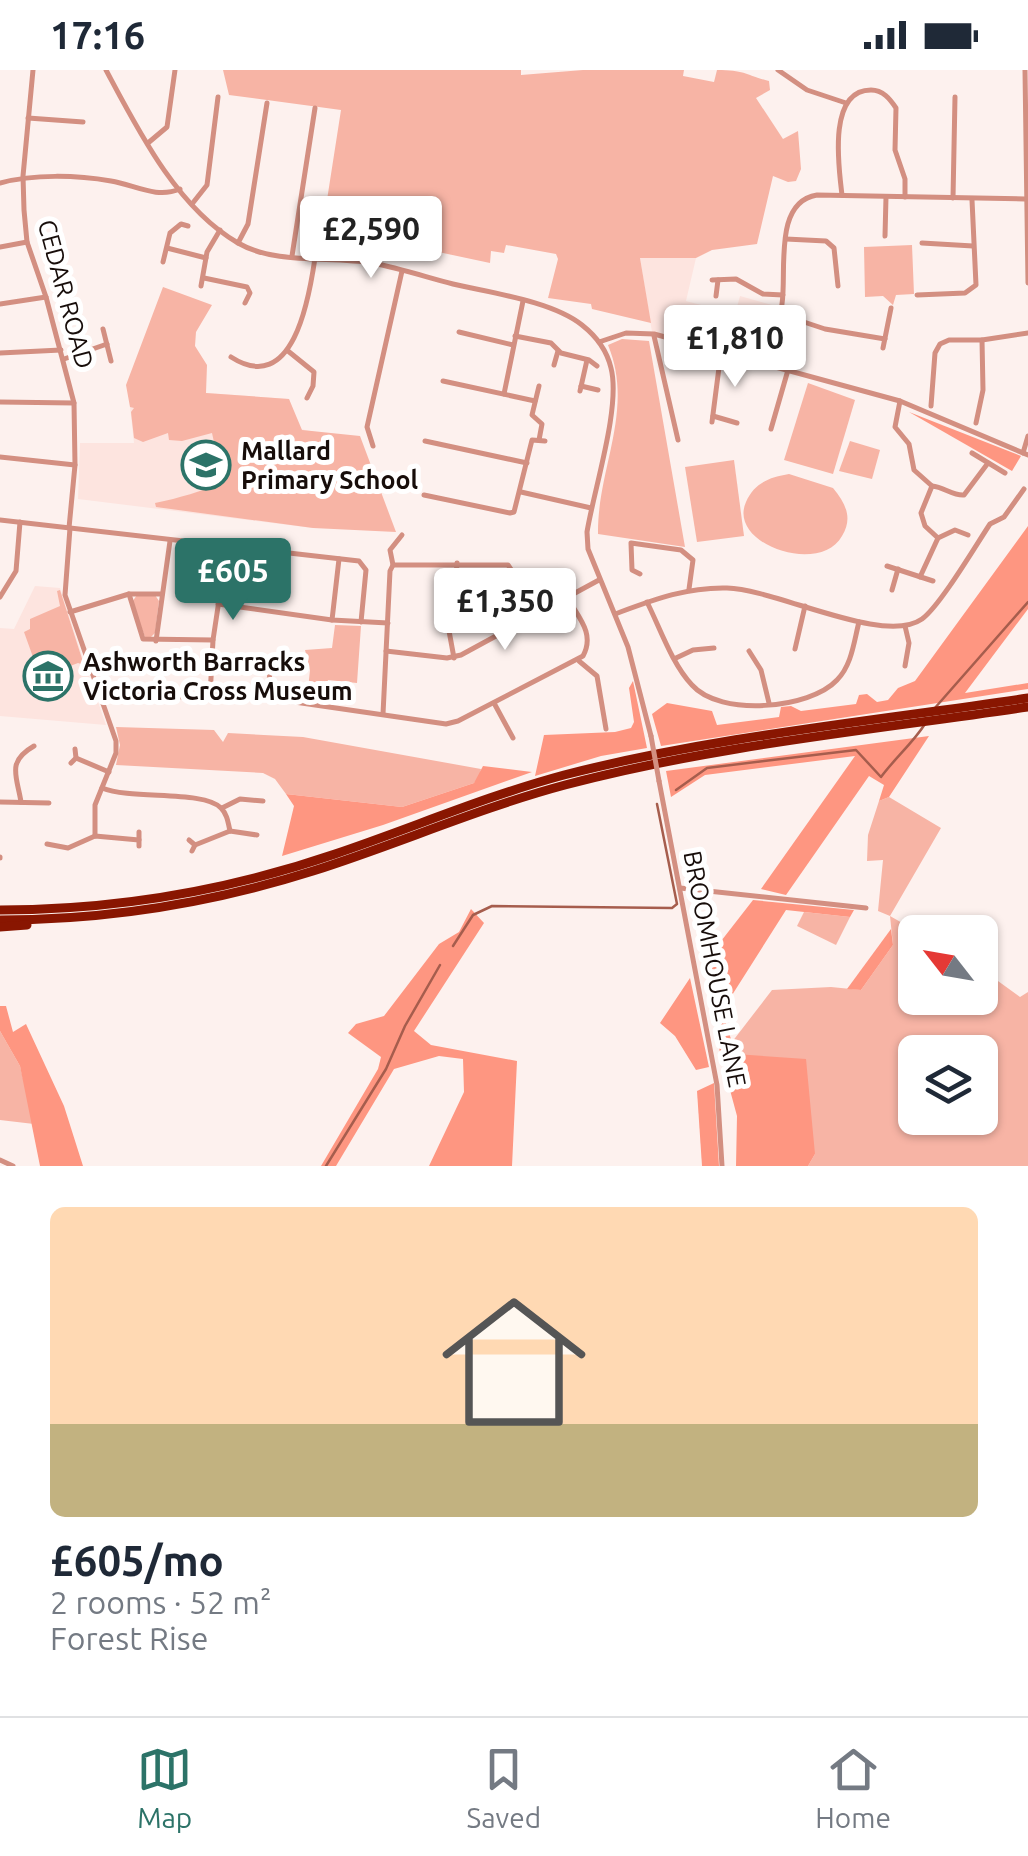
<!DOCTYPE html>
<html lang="en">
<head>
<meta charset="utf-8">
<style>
	:root { --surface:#fff; --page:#f2f2f3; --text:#1f2937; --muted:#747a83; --line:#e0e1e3; --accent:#2c7368 }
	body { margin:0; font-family:Ubuntu,sans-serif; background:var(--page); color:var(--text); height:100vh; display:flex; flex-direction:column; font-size:38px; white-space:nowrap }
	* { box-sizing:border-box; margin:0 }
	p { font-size:32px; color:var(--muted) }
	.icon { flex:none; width:55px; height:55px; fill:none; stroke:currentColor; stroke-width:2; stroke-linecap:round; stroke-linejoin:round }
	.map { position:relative; height:1096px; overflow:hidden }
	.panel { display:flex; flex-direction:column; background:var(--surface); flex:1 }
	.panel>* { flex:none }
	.needle { width:65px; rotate:301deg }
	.buttons { position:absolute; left:898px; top:845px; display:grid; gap:20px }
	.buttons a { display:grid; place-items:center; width:100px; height:100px; border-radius:15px; background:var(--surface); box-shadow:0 2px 8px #0004; font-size:50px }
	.price { position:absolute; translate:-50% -85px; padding:0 22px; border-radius:10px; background:#fff; color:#222; font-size:32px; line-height:65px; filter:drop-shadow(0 2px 5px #0008) }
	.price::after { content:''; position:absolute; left:50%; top:60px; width:30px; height:22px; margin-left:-15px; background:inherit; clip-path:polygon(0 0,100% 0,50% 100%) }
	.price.selected { background:var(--accent); color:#fff }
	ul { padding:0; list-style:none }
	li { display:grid; align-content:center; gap:20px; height:530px; padding:0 50px }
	li span { display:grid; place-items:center; height:310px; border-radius:15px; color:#555 }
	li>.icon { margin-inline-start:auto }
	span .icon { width:180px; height:180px; fill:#fffc; stroke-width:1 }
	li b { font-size:42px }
	.status { display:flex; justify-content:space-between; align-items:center; height:70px; padding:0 50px; background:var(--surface); direction:ltr }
	.status svg { height:28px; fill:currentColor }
	.tab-bar { display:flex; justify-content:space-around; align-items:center; height:140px; border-top:2px solid var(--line); background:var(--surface); font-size:28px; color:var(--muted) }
	.tab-bar a { display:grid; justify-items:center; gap:5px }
	.tab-bar .selected { color:var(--accent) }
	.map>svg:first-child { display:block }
	.built { fill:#fde4df }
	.green { fill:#f7b4a5; fill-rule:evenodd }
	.forest { fill:#fe9681 }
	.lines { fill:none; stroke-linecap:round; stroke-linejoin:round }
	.stream { stroke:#a65d4d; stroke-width:2.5 }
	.minor { stroke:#d38f81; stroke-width:5 }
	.highway { stroke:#891601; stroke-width:9 }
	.minor-bridge { stroke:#d38f81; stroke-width:5 }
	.labels { text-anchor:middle; stroke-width:10; stroke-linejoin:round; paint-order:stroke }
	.street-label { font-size:25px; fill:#170d0a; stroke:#fff }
	.poi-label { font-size:25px; font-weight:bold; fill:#170d0a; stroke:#fff; text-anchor:start }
</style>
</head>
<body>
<div class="status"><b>17:16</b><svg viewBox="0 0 49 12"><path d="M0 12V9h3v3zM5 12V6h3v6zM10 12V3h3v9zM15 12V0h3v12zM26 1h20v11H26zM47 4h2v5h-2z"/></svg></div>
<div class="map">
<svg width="1028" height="1096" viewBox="0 0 1028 1096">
	<rect width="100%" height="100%" fill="#fdf1ee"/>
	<!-- built -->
	<g class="built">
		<path d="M640 188H696L686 231 735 244 740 226 783 238 769 292 652 262Z"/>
		<path d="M206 323 289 329 300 359 321 363 313 458 78 429 80 373H134L130 337 192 344Z"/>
		<path d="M35 516 60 518 86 598 85 603 89 606 106 655 0 646V558L14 559Z"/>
	</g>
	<!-- green -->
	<g class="green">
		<path d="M223 0H521V5L583 0H684L683 6 714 12 717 0C746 0 745 5 769 11L770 20 756 28 783 69 798 61 801 99 796 111 788 112 773 106 757 174 712 180 696 188H640L651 253 592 239 591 234 548 228 558 189 556 184 506 175 504 183 491 181 490 193 368 167 322 162 341 40 229 25Z"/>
		<path d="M912 175 914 224 896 225 893 235 883 226 865 227 864 177Z"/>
		<path d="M163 217 212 235 196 262 195 276 207 295 206 323 289 329 302 360 360 366 396 462 313 458 156 437 155 433C180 428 201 421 223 413L212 363 182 371 169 370 168 363 143 372 134 368 131 342 134 338 130 337 126 315Z"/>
		<path d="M622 269 649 271 685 477 598 464C597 399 635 340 608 275Z"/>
		<path d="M808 313 855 330 833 404 784 390Z"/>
		<path d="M850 371 880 380 872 409 839 401Z"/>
		<path d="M734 390 744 466 697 472 685 397Z"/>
		<path d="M789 404 833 418C846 434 853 448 842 466 820 506 727 474 746 432 754 413 770 407 789 404Z"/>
		<path d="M60 520 84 595 78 593 44 606 42 600 38 601 24 562 30 559V549L60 536 57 521Z"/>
		<path d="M137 525H155L159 531 155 563 150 568 145 567 132 532Z"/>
		<path d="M335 555 361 556 357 613 328 610 323 631 307 629 310 600 305 580 332 578Z"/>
		<path d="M116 657 214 660 223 672 228 663 303 667 481 699 479 709 474 713 402 737 286 724 275 709 263 703 116 695 120 675Z"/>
		<path d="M889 727 941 758 890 846 918 862H915V928H980V898L1020 927 1028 922V1096H808L815 1084 720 983 732 972 772 920 831 917 861 920 893 875 890 846 878 841 883 790 867 791 868 765 879 731ZM915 982H980V1048H915Z"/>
		<path d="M804 842 850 847 836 875 797 856Z"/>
		<path d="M0 961 20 996 34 1054 0 1050Z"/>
	</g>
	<!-- forest -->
	<g class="forest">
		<path d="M909 342 1021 386 1012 401Z"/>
		<path d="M1028 456V539L965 623 1028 613V619L661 676 652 644 667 633 712 641 717 655 779 647 781 637 791 636 801 641 856 634 859 625 867 624 877 632 888 630 898 618 915 611Z"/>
		<path d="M633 611 647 678 601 686 535 706 544 665 615 662 631 658 634 652 629 618Z"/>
		<path d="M929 666 889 727 879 731 884 715 869 706 786 825 761 819 855 686 705 705 671 727 666 701Z"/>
		<path d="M483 696 532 702 383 755 282 786 294 736 286 724 402 737 474 713Z"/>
		<path d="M753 830 854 840 850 847 786 840 727 933 724 948 732 972 721 983 806 989 815 1084 808 1096H736L737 1046 720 983 704 893Z"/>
		<path d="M471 839 484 853 414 961 431 975 517 991 512 1096H429L464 1022 463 989 439 986 394 999 336 1096H321L378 999 381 987 348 963 356 954 384 946 439 874 459 862Z"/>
		<path d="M891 859 893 875 861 920 847 919Z"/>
		<path d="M690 908 709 997 696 1000 675 966 660 953Z"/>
		<path d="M0 936H6L13 962 26 954 64 1036 83 1096H40L20 996 0 961Z"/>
		<path d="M714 1013 719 1096H702L697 1021Z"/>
	</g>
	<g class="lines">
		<!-- stream -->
		<g class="stream">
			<path d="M934 639 1028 532"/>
			<path d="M676 720 707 698 856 680 881 707C895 688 912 674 925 654"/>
			<path d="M453 876 473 845 492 836 672 838 677 834 657 734"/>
			<path d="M326 1096 386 999 405 956 440 895"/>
		</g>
		<!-- minor -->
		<g class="minor">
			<path d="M33 0 23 106 24 140 27 172 46 227 74 333 75 395 69 458"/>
			<path d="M106 0C138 60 177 138 238 173 276 195 330 186 372 193 399 198 426 207 453 214 491 223 552 231 582 255 596 266 607 281 611 298 621 337 594 419 587 462L588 479 628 577 651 666"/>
			<path d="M778 0 807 20 846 33"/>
			<path d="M1025 0 1028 213"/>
			<path d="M28 48 83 52"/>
			<path d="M148 73 167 57 175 0"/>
			<path d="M0 113C34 104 76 105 111 111 135 115 156 129 180 119"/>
			<path d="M842 125C839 99 827 20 871 20 883 20 890 29 896 38L895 80 905 109V127"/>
			<path d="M953 128 955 27"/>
			<path d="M192 134 207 115 218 27"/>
			<path d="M885 166 886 127"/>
			<path d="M786 169 826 171 834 178 838 216"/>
			<path d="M238 173 248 154 267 33"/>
			<path d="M922 173 973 176"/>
			<path d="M0 177 27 172"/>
			<path d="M167 178 206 188"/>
			<path d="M292 186 315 38"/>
			<path d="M163 192 170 163 181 154 188 156"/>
			<path d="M204 208 247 217 250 223 245 233"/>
			<path d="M712 210 736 209 763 224 783 225"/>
			<path d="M201 216 207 182 220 160"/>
			<path d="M917 225 965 223 976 215 972 130"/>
			<path d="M716 226 718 210"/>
			<path d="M0 234 46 227"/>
			<path d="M780 244 825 259 885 269"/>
			<path d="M103 259 111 291"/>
			<path d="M459 262 513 275"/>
			<path d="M515 266 551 273 561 283 589 290 597 296"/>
			<path d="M654 266 678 370"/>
			<path d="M599 272 626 263 654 264 900 331 1028 385"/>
			<path d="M883 278 891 238"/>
			<path d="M288 281 314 302 313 316 307 328"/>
			<path d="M0 283 61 280"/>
			<path d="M231 287C293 327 309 229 315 188"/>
			<path d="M64 289 107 274"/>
			<path d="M766 294C771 274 779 254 782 234 787 201 773 132 817 125L1025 129"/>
			<path d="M554 295 558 281"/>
			<path d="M443 311 535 331"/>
			<path d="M539 316 532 345 542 354 539 370"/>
			<path d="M581 316 598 320"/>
			<path d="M580 321 587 290"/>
			<path d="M504 324 523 231"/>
			<path d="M900 331 895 357 909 374 914 400 932 416 921 443 925 456 938 468"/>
			<path d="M0 332 74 333"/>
			<path d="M931 336 935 283 940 274 949 270H982L1028 263"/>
			<path d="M713 346 737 353"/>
			<path d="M712 352 721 282"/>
			<path d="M976 353 983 320 982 270"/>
			<path d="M771 359 788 300"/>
			<path d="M425 371 527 393"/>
			<path d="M373 376 367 357 402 201"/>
			<path d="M972 383 1005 403"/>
			<path d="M1023 383 1028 366"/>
			<path d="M0 387 75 395"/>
			<path d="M932 416C944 417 953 426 964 425L988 393"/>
			<path d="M521 422 591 438"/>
			<path d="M424 425 510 443 514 442 532 370 545 371"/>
			<path d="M0 450 359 491 366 500 361 552"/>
			<path d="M70 458 65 525 116 671V683L95 735V766"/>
			<path d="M393 495H508L541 544"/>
			<path d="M887 496 933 511"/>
			<path d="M640 504 632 500 631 473 681 480 693 490 689 519"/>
			<path d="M920 507 938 468 955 460 968 465"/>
			<path d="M892 520 898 499"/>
			<path d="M129 524 143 569 213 570"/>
			<path d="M0 527 16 501 20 452"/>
			<path d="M647 532C660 558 672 594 692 615 720 647 810 639 837 610 852 595 854 571 859 552"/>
			<path d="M218 534 332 550 388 553"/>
			<path d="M70 542 129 524H162"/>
			<path d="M615 544C653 530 686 517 727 518 776 519 884 576 922 549 940 536 976 475 990 454L1004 447 1024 419"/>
			<path d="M332 550 339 489"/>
			<path d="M156 571 170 471"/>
			<path d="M795 579 805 536"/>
			<path d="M386 581 447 588 461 585 599 510"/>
			<path d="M749 581 761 600 769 633"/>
			<path d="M454 588 447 550 454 532 457 493"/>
			<path d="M676 588 693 580 714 578"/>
			<path d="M579 591 597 606 606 659"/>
			<path d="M265 593 284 595"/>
			<path d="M905 596 909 573 905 556"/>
			<path d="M100 626 267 628 446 654 458 651 583 586C595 564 579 548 568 529"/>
			<path d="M210 627 213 570 227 477"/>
			<path d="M267 628 271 594"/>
			<path d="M494 633 513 668"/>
			<path d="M383 644 390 501 393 495 390 480 402 465"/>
			<path d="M76 688 109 702"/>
			<path d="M71 693 76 688 75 679"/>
			<path d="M659 711 717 1015 722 1096"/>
			<path d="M102 718C132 730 204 720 221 738 227 744 228 752 230 761"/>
			<path d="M0 732 49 733"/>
			<path d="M21 732C17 706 6 692 34 676"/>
			<path d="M222 738 240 729 263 731"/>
			<path d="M139 762V776"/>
			<path d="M189 770 195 775 192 781"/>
			<path d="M47 774 68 778 95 766 139 770"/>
			<path d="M195 775 230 761 257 765"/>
			<path d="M0 787V788"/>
			<path d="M680 818 866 838"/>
			<path d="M0 1090 13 1096"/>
		</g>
		<!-- highway -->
		<g class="highway">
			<path d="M0 840C114 840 227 821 335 784 412 758 486 726 564 705 716 666 874 651 1028 628"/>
			<path d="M0 850C106 850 212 833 313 801 398 774 479 738 565 715 716 675 874 660 1028 637"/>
			<path d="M0 857 27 855"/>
		</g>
		<!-- minor-bridge -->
		<path class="minor-bridge" d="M651 666 659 711"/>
	</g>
	<!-- icons -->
	<defs>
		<g id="school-ring" transform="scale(2.5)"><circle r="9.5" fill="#fff" stroke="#2c7368" stroke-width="1.5"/><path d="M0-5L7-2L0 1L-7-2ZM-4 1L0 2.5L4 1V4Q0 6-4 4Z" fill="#2c7368"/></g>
		<g id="museum-ring" transform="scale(2.5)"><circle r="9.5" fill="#fff" stroke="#2c7368" stroke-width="1.5"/><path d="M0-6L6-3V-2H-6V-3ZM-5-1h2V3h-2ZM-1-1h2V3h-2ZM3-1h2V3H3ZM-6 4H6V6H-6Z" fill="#2c7368"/></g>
	</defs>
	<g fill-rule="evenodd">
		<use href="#school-ring" x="206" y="395"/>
		<use href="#museum-ring" x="48" y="606"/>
	</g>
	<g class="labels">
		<!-- street labels -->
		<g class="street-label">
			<text transform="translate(66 224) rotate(75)" y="9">CEDAR ROAD</text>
			<text transform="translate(715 899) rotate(79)" y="9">BROOMHOUSE LANE</text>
		</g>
		<!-- poi labels -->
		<g class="poi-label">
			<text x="241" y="390">Mallard<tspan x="241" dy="29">Primary School</tspan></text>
			<text x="83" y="601">Ashworth Barracks<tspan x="83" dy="29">Victoria Cross Museum</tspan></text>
		</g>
	</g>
</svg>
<div class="buttons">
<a><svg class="needle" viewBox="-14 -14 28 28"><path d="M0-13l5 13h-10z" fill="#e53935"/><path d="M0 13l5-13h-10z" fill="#747a83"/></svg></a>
<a><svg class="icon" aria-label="layers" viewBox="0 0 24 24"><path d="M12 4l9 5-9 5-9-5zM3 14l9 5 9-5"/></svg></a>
</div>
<b class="price" style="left:371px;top:211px">£2,590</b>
<b class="price" style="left:735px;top:320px">£1,810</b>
<b class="price selected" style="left:233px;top:553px">£605</b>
<b class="price" style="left:505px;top:583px">£1,350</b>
</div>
<section class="panel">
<ul>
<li><span style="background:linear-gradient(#ffd9b3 70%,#c2b280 0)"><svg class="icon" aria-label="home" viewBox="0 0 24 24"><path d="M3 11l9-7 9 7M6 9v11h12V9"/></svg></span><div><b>£605/mo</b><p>2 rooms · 52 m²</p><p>Forest Rise</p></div></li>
</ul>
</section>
<nav class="tab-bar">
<a class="selected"><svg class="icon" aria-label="map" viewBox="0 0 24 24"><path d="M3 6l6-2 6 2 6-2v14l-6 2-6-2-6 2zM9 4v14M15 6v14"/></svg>Map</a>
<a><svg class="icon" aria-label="saved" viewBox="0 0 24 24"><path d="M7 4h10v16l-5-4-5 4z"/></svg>Saved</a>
<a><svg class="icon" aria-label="home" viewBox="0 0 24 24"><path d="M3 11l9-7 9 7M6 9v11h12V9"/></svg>Home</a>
</nav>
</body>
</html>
